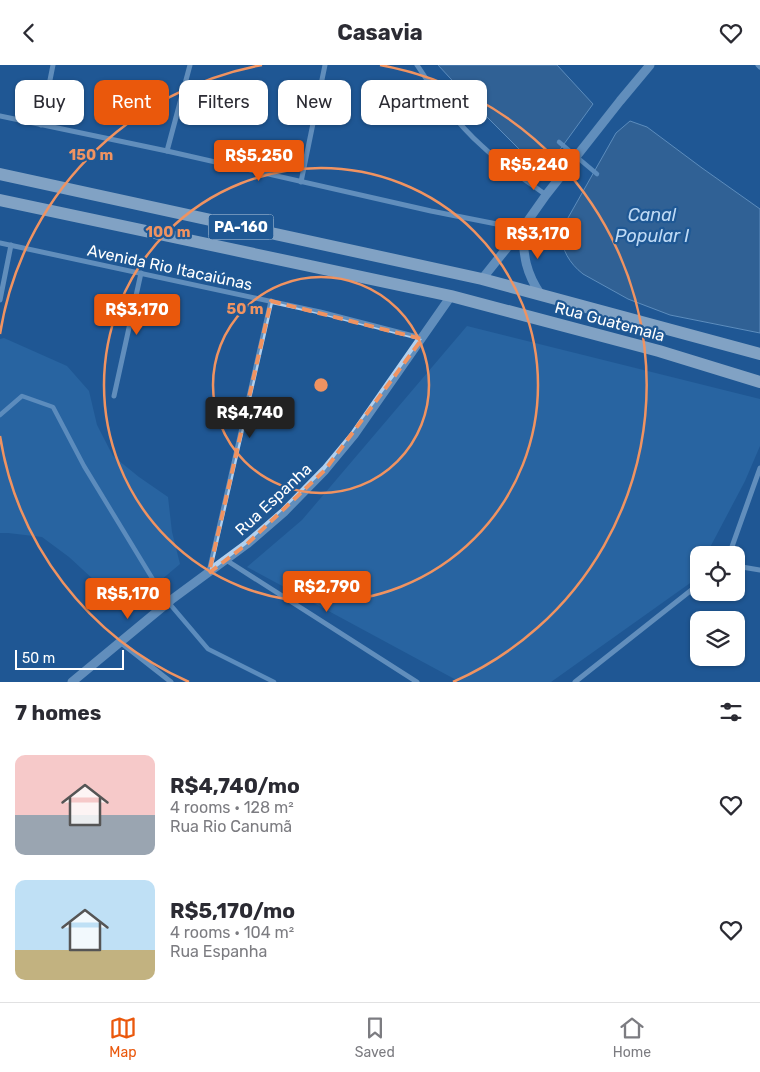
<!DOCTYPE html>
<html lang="en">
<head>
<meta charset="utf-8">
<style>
	:root { --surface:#fff; --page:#f2f2f3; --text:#2b2b33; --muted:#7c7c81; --line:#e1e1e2; --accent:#ea580c }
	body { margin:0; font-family:Rubik,sans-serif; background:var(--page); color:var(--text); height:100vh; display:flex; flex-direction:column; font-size:19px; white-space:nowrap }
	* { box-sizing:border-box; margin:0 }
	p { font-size:16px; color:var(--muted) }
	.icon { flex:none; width:28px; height:28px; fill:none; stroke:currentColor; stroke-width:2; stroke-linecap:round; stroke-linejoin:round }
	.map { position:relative; height:617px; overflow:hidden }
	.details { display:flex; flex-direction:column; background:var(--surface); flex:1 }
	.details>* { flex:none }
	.banner { position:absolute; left:15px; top:15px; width:500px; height:45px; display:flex; gap:10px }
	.controls { position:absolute; left:690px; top:481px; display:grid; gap:10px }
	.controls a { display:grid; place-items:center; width:55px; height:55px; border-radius:10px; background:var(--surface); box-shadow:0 1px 4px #0004; font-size:25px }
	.scale { position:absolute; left:15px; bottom:12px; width:109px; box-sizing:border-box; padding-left:5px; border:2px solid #fff; border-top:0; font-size:14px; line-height:18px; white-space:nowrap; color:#fff; -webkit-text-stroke:4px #1f5894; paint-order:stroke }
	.price { position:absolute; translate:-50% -42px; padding:0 11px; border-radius:5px; background:var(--accent); color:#fff; font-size:16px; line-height:32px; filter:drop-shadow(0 1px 2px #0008) }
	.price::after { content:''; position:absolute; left:50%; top:30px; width:15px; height:11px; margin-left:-8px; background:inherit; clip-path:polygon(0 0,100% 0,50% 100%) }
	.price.current { background:#222; color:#fff }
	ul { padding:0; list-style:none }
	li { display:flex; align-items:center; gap:15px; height:125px; padding:0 15px }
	li span { display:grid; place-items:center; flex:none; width:140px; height:100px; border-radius:10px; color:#555 }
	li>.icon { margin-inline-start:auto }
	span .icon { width:60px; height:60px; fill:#fffc; stroke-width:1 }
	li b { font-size:21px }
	h2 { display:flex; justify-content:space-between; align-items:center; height:60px; padding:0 15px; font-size:21px }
	.chip { padding:0 18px; border-radius:10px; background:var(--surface); box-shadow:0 1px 4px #0004; font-size:18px; line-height:45px }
	.chip.current { background:var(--accent); color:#fff }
	header { display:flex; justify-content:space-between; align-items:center; height:65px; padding:0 15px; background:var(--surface); font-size:22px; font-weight:700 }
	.menu { display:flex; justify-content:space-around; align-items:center; height:70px; border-top:1px solid var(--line); background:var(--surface); font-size:14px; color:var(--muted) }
	.menu a { display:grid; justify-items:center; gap:2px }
	.menu .current { color:var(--accent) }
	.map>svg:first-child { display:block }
	.green { fill:#3473b1 }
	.water { fill:#456d97; stroke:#a6ccef }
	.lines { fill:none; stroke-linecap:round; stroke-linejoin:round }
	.stream { stroke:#a6ccef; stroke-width:4.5 }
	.minor { stroke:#b2d0ee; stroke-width:5 }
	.tertiary { stroke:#b2d0ee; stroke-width:9 }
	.primary { stroke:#f9fcff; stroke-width:12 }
	.marked { fill:none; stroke:#f09361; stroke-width:4; stroke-dasharray:10 6; stroke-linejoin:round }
	.ring { fill:none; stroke:#f09361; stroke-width:2.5 }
	.labels { text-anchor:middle; stroke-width:4.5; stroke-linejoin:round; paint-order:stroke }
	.shield { fill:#1f5894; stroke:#bccddf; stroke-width:1 }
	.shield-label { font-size:15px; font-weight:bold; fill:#fff }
	.street-label { font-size:16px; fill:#fff; stroke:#1f5894 }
	.water-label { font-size:18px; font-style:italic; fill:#bfdaf5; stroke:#1f5894 }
	.centre { fill:#f09361; stroke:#1f5894; stroke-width:2.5 }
	.ring-label { font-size:15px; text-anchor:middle; font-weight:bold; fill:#f09361; stroke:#1f5894; stroke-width:4.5; stroke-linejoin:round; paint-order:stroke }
</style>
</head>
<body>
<header><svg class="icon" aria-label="back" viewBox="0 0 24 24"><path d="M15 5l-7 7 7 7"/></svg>Casavia<svg class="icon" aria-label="heart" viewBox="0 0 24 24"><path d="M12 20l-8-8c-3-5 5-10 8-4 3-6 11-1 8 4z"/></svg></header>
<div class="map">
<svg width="760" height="617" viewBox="0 0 760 617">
	<rect width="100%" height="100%" fill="#1f5894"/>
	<!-- green -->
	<g class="green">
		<path d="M467 261 760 334V381L745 416 706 490H699V505L693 516 551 617H460L247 502 302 455Z"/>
		<path d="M4 273 67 301 89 326 97 360 113 391 139 412 168 432 172 467 180 499 148 526 132 534 94 515 69 492 42 472 8 468H0V274Z"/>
	</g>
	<!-- water -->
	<g class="water">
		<path d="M438 0H557L593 39 551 97 536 101 474 39Z"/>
		<path d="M630 56 647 62 702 103 760 144V268L670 250 628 234 583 209C569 198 562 185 560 167L616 68Z"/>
	</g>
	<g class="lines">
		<!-- stream -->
		<g class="stream">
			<path d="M559 77 597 109"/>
			<path d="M0 350 22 331 53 342 84 401 163 531 208 584 274 617"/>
		</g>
		<!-- minor -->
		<g class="minor">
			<path d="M417 0C436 29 456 58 482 81 502 100 524 114 546 130"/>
			<path d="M758 0 760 2"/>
			<path d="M0 51 167 86 431 146 522 164"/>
			<path d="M41 60 53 0"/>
			<path d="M167 86 190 0"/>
			<path d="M301 117 325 0"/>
			<path d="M0 178 320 247 421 273"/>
			<path d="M0 235 11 180"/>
			<path d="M114 331 141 208"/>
			<path d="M729 490 760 403"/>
			<path d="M226 495 417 617"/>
			<path d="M736 501 760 505"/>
			<path d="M209 507 271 236"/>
			<path d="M120 577 171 617"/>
			<path d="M575 617 699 519"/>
		</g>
		<!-- tertiary -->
		<g class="tertiary">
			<path d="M522 164C524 191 525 207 541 230"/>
			<path d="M482 214 522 164 546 130 620 36 650 0"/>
			<path d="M72 617 171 535 247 479 284 447 325 405 354 370 451 231"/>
		</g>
		<!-- primary -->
		<g class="primary">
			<path d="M0 109 482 214 760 289"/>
			<path d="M0 135 451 231 659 286 760 317"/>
		</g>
	</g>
	<!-- marked area -->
	<path d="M0 0H760V617H0ZM271 236 422 274 325 405 247 479 209 508Z" fill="#1f5894" fill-opacity=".55" fill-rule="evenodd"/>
	<path class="marked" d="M271 236 422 274 325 405 247 479 209 508Z"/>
	<!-- distance rings -->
	<g class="ring">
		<circle cx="321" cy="320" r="108"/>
		<circle cx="321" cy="320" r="217"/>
		<path d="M189 617A325 325 0 0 1 0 371M0 269A325 325 0 0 1 262 0M380 0A325 325 0 0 1 453 617"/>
	</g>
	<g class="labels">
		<!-- shield labels -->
		<rect class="shield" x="208.5" y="149.5" width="65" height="25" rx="4"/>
		<g class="shield-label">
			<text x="241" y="167">PA-160</text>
		</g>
		<!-- street labels -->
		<g class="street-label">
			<text transform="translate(170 202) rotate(12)" y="6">Avenida Rio Itacaiúnas</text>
			<text transform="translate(610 256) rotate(15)" y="6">Rua Guatemala</text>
			<text transform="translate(273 434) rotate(-43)" y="6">Rua Espanha</text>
		</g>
		<!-- water labels -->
		<g class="water-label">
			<text x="652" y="156">Canal<tspan x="652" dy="21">Popular I</tspan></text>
		</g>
	</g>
	<circle cx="321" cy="320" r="8" class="centre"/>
	<g class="ring-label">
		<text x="91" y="95">150 m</text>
		<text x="168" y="172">100 m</text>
		<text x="245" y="249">50 m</text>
	</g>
</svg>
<div class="controls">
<a><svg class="icon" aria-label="locate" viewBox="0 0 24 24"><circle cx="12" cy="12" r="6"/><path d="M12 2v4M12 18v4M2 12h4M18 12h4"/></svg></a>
<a><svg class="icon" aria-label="layers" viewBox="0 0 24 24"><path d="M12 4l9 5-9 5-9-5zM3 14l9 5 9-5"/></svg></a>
</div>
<div class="scale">50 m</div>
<b class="price" style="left:259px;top:117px">R$5,250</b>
<b class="price" style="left:534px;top:126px">R$5,240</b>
<b class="price" style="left:538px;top:195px">R$3,170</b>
<b class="price" style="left:137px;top:271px">R$3,170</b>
<b class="price current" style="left:250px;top:374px">R$4,740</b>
<b class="price" style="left:327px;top:548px">R$2,790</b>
<b class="price" style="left:128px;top:555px">R$5,170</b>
<div class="banner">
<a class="chip">Buy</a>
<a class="chip current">Rent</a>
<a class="chip">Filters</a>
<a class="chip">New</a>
<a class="chip">Apartment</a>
</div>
</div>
<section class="details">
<h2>7 homes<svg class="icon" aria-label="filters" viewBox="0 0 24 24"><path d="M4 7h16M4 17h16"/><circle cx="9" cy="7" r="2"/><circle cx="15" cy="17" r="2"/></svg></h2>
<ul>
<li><span style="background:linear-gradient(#f6c9c9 60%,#9aa5b1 0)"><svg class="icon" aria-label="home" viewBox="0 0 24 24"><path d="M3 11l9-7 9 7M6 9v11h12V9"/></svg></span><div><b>R$4,740/mo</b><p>4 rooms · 128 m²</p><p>Rua Rio Canumã</p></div><svg class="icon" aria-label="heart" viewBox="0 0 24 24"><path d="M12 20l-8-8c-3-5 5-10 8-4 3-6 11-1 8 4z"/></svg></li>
<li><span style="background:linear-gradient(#bfe0f5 70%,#c2b280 0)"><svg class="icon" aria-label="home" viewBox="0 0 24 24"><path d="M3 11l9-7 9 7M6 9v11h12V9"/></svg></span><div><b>R$5,170/mo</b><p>4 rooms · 104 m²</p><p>Rua Espanha</p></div><svg class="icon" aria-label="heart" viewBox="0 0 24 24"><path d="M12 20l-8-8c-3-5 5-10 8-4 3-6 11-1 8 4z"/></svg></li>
</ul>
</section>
<nav class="menu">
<a class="current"><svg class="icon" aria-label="map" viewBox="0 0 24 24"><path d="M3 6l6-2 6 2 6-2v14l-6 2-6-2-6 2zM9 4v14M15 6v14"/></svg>Map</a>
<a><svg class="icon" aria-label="saved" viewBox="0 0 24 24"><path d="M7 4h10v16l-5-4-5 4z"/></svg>Saved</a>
<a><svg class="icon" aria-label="home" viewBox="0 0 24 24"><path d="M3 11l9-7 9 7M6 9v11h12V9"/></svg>Home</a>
</nav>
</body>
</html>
